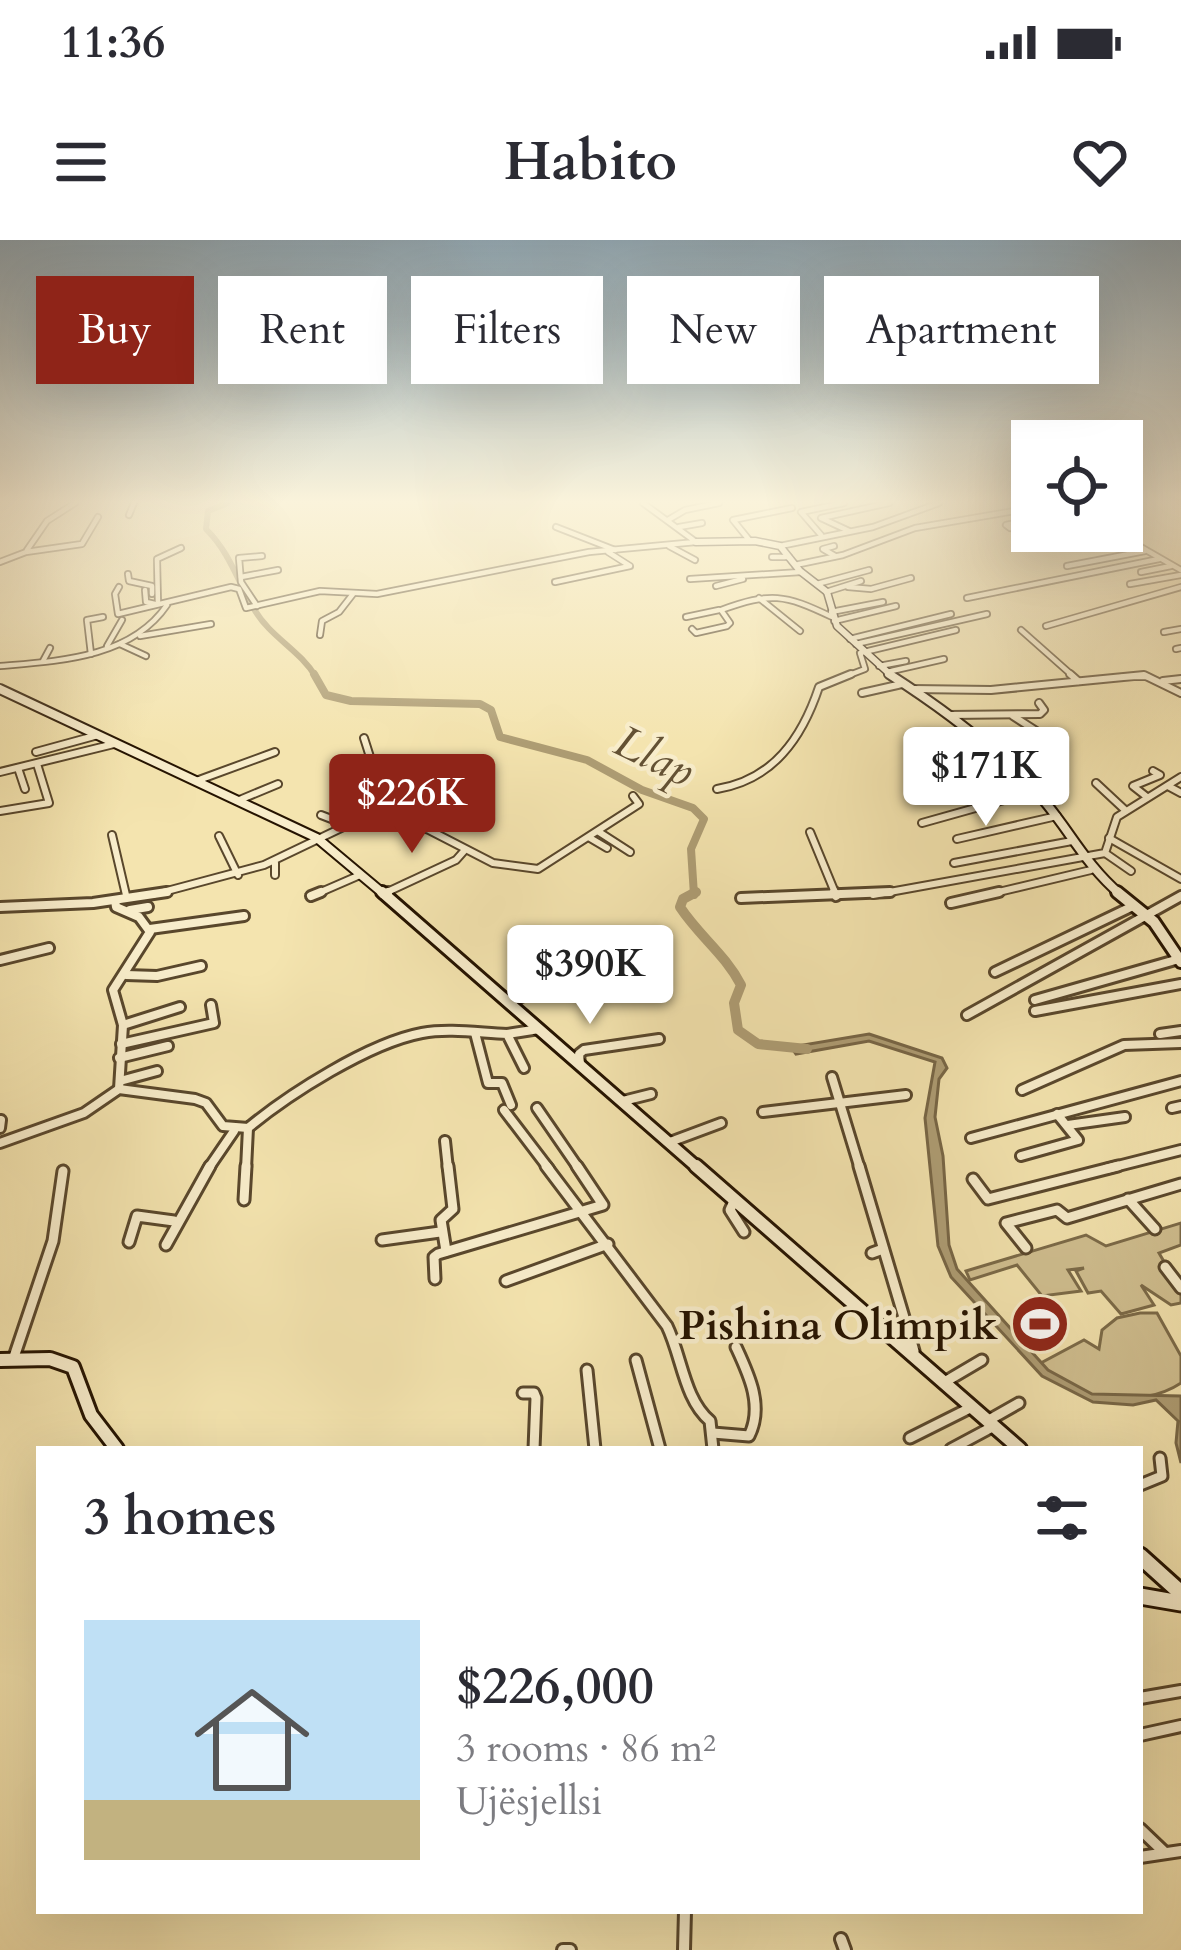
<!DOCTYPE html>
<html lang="en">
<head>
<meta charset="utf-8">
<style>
	:root { --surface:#fff; --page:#f2f2f3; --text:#2b2b33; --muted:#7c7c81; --accent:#8f2418 }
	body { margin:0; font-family:Cardo,serif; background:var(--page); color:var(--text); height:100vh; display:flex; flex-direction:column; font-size:45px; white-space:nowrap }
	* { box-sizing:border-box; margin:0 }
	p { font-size:39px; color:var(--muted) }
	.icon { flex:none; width:66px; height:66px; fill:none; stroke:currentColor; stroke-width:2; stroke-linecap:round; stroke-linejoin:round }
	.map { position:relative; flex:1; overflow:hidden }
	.side { position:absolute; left:36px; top:1206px; width:1107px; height:468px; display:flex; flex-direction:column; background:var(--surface); border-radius:0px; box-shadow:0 12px 48px #0002 }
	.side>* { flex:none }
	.hud { position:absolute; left:36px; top:36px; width:1110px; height:108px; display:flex; gap:24px }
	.tools { position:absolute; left:1011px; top:180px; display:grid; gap:24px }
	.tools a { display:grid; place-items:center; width:132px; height:132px; border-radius:0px; background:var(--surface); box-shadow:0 12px 48px #0002; font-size:60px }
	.price { position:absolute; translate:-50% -102px; padding:0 27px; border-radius:12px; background:#fff; color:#222; font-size:39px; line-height:78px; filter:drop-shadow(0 3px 6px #0008) }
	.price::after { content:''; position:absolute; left:50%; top:72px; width:36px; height:27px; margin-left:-18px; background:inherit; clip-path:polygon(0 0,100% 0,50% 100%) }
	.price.selected { background:var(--accent); color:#fff }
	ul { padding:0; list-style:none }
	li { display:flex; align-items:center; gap:36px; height:300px; padding:0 48px }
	li span { display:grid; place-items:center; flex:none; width:336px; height:240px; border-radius:0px; color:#555 }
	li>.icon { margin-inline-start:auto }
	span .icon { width:144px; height:144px; fill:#fffc; stroke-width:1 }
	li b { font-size:51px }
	h2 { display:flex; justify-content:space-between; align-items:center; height:144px; padding:0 48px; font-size:51px }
	.chip { padding:0 42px; border-radius:0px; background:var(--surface); box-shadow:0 12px 48px #0002; font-size:42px; line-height:108px }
	.chip.selected { background:var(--accent); color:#fff }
	.status { display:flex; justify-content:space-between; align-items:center; height:84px; padding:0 60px; background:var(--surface); direction:ltr }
	.status svg { height:33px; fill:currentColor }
	header { display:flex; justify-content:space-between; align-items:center; height:156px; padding:0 48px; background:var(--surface); font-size:54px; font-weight:600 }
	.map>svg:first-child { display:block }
	.green { fill:#d1c091; stroke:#7b6a48; stroke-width:3 }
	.water { fill:#ae9d74; stroke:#776646; stroke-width:3 }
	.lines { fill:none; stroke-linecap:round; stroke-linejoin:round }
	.river-far2 { stroke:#ae9d74; stroke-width:6 }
	.river-far1 { stroke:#ae9d74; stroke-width:8 }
	.river { stroke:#ae9d74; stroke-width:10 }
	.street-far4-casing { stroke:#59472c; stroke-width:8 }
	.street-far3-casing { stroke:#59472c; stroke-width:10 }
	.street-far2-casing { stroke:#59472c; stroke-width:14 }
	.street-far1-casing { stroke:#59472c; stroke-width:15 }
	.street-casing { stroke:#59472c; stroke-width:16 }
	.secondary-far4-casing { stroke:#251300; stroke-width:9 }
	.secondary-far3-casing { stroke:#251300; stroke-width:12 }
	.secondary-far2-casing { stroke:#251300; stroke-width:16 }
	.secondary-far1-casing { stroke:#251300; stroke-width:18 }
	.secondary-casing { stroke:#251300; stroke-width:21 }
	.street-far4 { stroke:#f8edcb; stroke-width:4.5 }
	.street-far3 { stroke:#f8edcb; stroke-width:6 }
	.street-far2 { stroke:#f8edcb; stroke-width:8 }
	.street-far1 { stroke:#f8edcb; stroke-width:9 }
	.street { stroke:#f8edcb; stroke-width:10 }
	.secondary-far4 { stroke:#f8edcb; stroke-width:6 }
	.secondary-far3 { stroke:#f8edcb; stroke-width:8 }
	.secondary-far2 { stroke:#f8edcb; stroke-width:10 }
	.secondary-far1 { stroke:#f8edcb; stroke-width:12 }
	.secondary { stroke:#f8edcb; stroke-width:15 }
	.labels { text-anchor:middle; stroke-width:9; stroke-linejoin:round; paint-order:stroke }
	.poi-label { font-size:42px; font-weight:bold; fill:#251300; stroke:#f8edcb; text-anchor:end }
	.water-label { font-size:45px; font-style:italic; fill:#635134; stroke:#f8edcb }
</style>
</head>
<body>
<div class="status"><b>11:36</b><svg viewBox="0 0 49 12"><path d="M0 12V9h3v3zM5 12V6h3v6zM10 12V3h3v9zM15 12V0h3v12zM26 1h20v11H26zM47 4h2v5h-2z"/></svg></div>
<header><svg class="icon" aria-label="menu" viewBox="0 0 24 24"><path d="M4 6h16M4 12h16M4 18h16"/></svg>Habito<svg class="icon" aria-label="heart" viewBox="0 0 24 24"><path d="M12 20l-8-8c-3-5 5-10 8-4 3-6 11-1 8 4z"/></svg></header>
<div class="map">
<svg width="1181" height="1710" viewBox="0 0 1181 1710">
	<rect width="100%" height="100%" fill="#f4e4af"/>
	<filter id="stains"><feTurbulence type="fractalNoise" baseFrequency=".00167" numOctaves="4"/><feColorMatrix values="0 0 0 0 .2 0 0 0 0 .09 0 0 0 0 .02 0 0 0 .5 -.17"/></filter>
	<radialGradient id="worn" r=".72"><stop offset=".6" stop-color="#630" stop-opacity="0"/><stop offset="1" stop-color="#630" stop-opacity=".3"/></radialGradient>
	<!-- green -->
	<g class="green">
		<path d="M1181 983V1005L1159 1013 1181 1051V1063L1171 1065 1141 1045 1154 1065 1121 1074 1101 1051 1088 1053 1076 1031 1084 1028 1068 1030 1081 1051 1042 1056 1017 1025 970 1040 966 1031 1086 995 1106 1006Z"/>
		<path d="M1140 1073H1157L1181 1116V1143C1143 1169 1069 1162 1039 1124L1084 1100 1099 1109 1102 1090 1117 1078Z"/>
	</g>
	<!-- water -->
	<path class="water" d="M869 794 942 818 947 828 939 839 935 877 943 916 949 1005 957 1029 1048 1130 1092 1154 1181 1156V1223L1176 1203 1178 1181 1156 1160 1133 1165 1093 1162 1042 1136 951 1037 938 1006 925 878 935 822 869 801 796 814 791 807Z"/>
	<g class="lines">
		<!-- river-far2 -->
		<path class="river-far2" d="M228 263 208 271 206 289C230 313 237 340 254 369 271 398 299 409 316 437"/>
		<!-- river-far1 -->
		<path class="river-far1" d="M314 434 326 455 351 461 480 464 491 470 500 497 587 520 642 550 693 568 704 579 691 609 694 655"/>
		<!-- river -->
		<path class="river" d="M696 652 683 659 680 667C699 696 725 714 741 745L734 763 738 790 758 804 807 809"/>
		<!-- street-far4 casing -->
		<g class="street-far4-casing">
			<g id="street-far4">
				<path d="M129 275 134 263"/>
				<path d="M668 280 685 270 719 263"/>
				<path d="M556 287 615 310"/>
				<path d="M679 287 702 283"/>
				<path d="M1010 288 1006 285 1032 279"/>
				<path d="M849 291 821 278 889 263"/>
				<path d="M1093 291 1139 306 1181 330"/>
				<path d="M821 295 801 272 844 263"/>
				<path d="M750 301 733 280 792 268"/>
				<path d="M1020 302 1091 291"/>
				<path d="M669 306 695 320"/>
				<path d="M780 306 873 287 939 263"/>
				<path d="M834 306 823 309 835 316"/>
				<path d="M27 310 47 281 75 263"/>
				<path d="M772 317H789"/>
				<path d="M0 322 26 312 82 304 98 277"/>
				<path d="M795 325 843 315 915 288 1032 268"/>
				<path d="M1067 326 1145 311"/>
				<path d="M1141 332 1171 326"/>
				<path d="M128 334 129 341 152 346V354"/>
				<path d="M241 337 278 330"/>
				<path d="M690 339 801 332"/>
				<path d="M555 342 630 326 608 312"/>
				<path d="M817 344 869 330"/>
				<path d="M1130 344 1181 335"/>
				<path d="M716 346 743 339"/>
				<path d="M119 347 115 354 118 374 231 347 239 349 246 368 320 351 377 354 589 312 696 302 643 263"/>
				<path d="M848 347 871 349 911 338"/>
				<path d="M145 350 146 362 155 364"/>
				<path d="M826 352 861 341"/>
				<path d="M759 358 800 391"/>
				<path d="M967 358 1159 319"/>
				<path d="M158 364 157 319 181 308"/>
				<path d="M257 366 241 342 239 318 262 316"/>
				<path d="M831 372 883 362"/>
				<path d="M686 377 719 370"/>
				<path d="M834 381 896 366"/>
				<path d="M1046 386 1181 347"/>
				<path d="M692 389 696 393 727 386 730 383 721 370C771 352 784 354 832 377"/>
				<path d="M1021 390 1074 437"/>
				<path d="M1164 392 1181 389"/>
				<path d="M320 395 322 381 339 372 353 354"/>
				<path d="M140 396 211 384"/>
				<path d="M850 399 951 374"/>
				<path d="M120 404 146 416"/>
				<path d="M856 404 987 374"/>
				<path d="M107 406 122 380"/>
				<path d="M1176 409 1181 408"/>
				<path d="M91 414 87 380 103 377"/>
				<path d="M43 421 50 408"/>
				<path d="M0 426C59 421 131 418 167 365"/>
				<path d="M879 426 906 421"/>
				<path d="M887 432 944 419"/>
				<path d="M844 437 865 429 860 413 956 390"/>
				<path d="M1121 437H1149"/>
			</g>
		</g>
		<!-- street-far3 casing -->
		<g class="street-far3-casing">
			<g id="street-far3">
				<path d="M1070 434 1078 441"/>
				<path d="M1163 441 1181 439"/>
				<path d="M913 449 991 450 1144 435 1181 453"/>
				<path d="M862 453 902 444"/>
				<path d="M949 475 1040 474 1044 470 1039 463"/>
				<path d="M1013 476 1058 505"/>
				<path d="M36 512 98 495"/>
				<path d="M943 515 987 511"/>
				<path d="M18 528 25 549"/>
				<path d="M0 532 114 504"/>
				<path d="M196 541 275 512"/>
				<path d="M1096 543 1125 570"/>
				<path d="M1168 546 1181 553"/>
				<path d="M717 549C773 540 802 498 819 447L851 434"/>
				<path d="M1147 557 1133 546 1160 535 1153 531"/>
				<path d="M237 561 278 544"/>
				<path d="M0 571 49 563 37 524"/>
				<path d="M321 575 347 585"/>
				<path d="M386 575 413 567"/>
				<path d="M383 576 387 548 411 542"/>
				<path d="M363 578 371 520 364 498"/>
				<path d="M922 583 1036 551"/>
				<path d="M599 592 630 612"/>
				<path d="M810 592 836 655"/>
				<path d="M112 595 126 655"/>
				<path d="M219 596 238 635"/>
				<path d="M590 598 607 608"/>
				<path d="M1109 598 1181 639"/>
				<path d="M957 599 1057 576"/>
				<path d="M1105 613 1131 631"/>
				<path d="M275 623V635"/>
				<path d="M954 623 1072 601"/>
				<path d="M383 654 456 620 464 611"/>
				<path d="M152 655 264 625 358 580 386 576 429 590 493 623 538 629 639 564 633 556"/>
				<path d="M314 655 360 635"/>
				<path d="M873 655 1105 613 1117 577 1181 537"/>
				<path d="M986 655 1091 630"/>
			</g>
		</g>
		<!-- street-far2 casing -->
		<g class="street-far2-casing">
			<g id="street-far2">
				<path d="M834 652 836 656"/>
				<path d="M383 654 388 652"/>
				<path d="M311 656 321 652"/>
				<path d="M741 658 890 652"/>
				<path d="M115 660 116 667 139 677 150 692 113 750 123 785 119 849"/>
				<path d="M951 663 999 652"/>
				<path d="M0 667 93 663 167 652"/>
				<path d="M130 670 148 667"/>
				<path d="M150 689 244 676"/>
				<path d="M0 720 49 708"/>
				<path d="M995 732 1133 666"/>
				<path d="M126 735 157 736 201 726"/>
				<path d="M1035 760 1179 719"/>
				<path d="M509 762 604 723"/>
				<path d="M1035 771 1181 744"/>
				<path d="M967 775 1181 656"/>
				<path d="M123 785 180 767"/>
				<path d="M475 793 488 843H502L511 865"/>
				<path d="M507 794 539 789"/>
				<path d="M1160 794 1181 791"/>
				<path d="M121 804 214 783 211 765"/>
				<path d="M119 818 168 806"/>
				<path d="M580 824 579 814 584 810 659 799"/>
				<path d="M832 837 860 929"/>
				<path d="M120 841 157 831"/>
				<path d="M1022 850 1124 805 1181 803"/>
				<path d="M623 861 651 854"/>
				<path d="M537 868 579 929"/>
				<path d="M1172 868 1181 866"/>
				<path d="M504 870 549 929"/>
				<path d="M763 872 906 855"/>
				<path d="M1068 885 1125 877"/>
				<path d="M0 888 1 880"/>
				<path d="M971 898 1181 841"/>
				<path d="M445 901 448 929"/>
				<path d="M670 902 721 883"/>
				<path d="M0 903 84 873 119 849 195 859 206 863 223 886 248 888C289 854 369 803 422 793 449 788 480 793 507 794L524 828"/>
				<path d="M1021 916 1078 900 1057 874"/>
				<path d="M208 929 234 891"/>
				<path d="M246 929 248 888"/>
				<path d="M1106 929 1181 910"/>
			</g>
		</g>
		<!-- street-far1 casing -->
		<g class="street-far1-casing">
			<g id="street-far1">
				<path d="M546 926 667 1086C682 1117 684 1159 710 1181L713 1209"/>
				<path d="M859 926 914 1111"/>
				<path d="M973 939 988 959 1118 926"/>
				<path d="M735 959 730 970 744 992"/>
				<path d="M1128 959 1155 989"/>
				<path d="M244 960 246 926"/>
				<path d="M382 1000 440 992"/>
				<path d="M129 1002 137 976 174 981"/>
				<path d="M166 1005 210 926"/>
				<path d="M1026 1008 1006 983 1057 970 1067 978 1181 944"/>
				<path d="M446 1011 441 980 453 969 448 926"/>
				<path d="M872 1013 883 1009"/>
				<path d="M1165 1027 1181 1048"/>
				<path d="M435 1039 434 1017 438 1014 603 965 577 926"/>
				<path d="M506 1041 608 1004"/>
				<path d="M13 1120 53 1001 63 931"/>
				<path d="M636 1120 660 1209"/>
				<path d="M587 1130 595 1209"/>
				<path d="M943 1143 982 1120"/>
				<path d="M523 1153H534L536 1158 534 1209"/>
				<path d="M989 1180 1019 1163"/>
				<path d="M713 1193 749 1196C764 1166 749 1135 736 1107"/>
				<path d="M910 1198 970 1168"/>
				<path d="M951 1209 994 1186"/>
				<path d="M1140 1245 1162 1236 1160 1218"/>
			</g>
		</g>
		<!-- street casing -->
		<g class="street-casing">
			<g id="street">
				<path d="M1140 1458 1181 1451"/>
				<path d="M1140 1495 1181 1486"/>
				<path d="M1140 1589 1163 1611"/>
				<path d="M1140 1617 1181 1611"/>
				<path d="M841 1699 845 1710"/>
				<path d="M563 1710H570"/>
				<path d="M684 1710 685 1671"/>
			</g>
		</g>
		<!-- secondary-far4 casing -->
		<g class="secondary-far4-casing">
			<path id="secondary-far4" d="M696 302 755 301 780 306 800 331 827 352 837 386 893 437"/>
		</g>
		<!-- secondary-far3 casing -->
		<g class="secondary-far3-casing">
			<g id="secondary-far3">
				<path d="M889 434C939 466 989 503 1031 546 1066 582 1081 621 1121 655"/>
				<path d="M0 449 317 598 385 655"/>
			</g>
		</g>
		<!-- secondary-far2 casing -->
		<g class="secondary-far2-casing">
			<g id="secondary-far2">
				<path d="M382 652 699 929"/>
				<path d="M1117 652 1154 682 1181 722"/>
			</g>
		</g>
		<!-- secondary-far1 casing -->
		<g class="secondary-far1-casing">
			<g id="secondary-far1">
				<path d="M696 926 1020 1209"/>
				<path d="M0 1120 50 1119 73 1127 91 1175 117 1209"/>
			</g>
		</g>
		<!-- secondary casing -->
		<g class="secondary-casing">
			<g id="secondary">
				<path d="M1140 1316 1181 1353"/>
				<path d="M1140 1356 1181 1363"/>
			</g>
		</g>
		<!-- street-far4 -->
		<use href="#street-far4" class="street-far4"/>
		<!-- street-far3 -->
		<use href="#street-far3" class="street-far3"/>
		<!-- street-far2 -->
		<use href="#street-far2" class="street-far2"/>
		<!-- street-far1 -->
		<use href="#street-far1" class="street-far1"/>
		<!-- street -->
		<use href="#street" class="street"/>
		<!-- secondary-far4 -->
		<use href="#secondary-far4" class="secondary-far4"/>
		<!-- secondary-far3 -->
		<use href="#secondary-far3" class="secondary-far3"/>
		<!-- secondary-far2 -->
		<use href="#secondary-far2" class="secondary-far2"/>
		<!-- secondary-far1 -->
		<use href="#secondary-far1" class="secondary-far1"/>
		<!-- secondary -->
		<use href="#secondary" class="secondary"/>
	</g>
	<!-- sky -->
	<linearGradient id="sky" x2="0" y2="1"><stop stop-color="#91abba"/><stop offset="0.52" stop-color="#faf3db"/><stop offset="1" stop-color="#faf3db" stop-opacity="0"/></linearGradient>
	<rect width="1181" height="503" fill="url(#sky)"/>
	<!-- icons -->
	<defs>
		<g id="stadium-disc" transform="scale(3)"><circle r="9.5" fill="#8f2418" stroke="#f8edcb"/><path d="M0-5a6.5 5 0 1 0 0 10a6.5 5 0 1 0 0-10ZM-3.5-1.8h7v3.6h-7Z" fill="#fff"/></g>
	</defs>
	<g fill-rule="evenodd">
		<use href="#stadium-disc" x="1040" y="1084"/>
	</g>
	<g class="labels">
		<!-- poi labels -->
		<g class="poi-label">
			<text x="998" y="1099">Pishina Olimpik</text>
		</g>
		<!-- water labels -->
		<g class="water-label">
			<text transform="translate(655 515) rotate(26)" y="16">Llap</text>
		</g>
	</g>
	<rect width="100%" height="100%" filter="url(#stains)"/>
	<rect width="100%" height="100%" fill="url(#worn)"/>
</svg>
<div class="tools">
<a><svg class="icon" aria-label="locate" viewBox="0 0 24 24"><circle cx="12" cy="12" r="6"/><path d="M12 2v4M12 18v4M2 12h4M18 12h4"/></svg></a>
</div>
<b class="price" style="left:986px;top:589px">$171K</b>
<b class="price selected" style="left:412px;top:616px">$226K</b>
<b class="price" style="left:590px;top:787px">$390K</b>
<div class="hud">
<a class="chip selected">Buy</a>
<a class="chip">Rent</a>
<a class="chip">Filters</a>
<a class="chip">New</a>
<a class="chip">Apartment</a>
</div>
<section class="side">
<h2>3 homes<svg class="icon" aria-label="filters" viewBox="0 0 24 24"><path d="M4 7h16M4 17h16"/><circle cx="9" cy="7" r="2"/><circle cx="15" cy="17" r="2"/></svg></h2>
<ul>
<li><span style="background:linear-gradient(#bfe0f5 75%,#c2b280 0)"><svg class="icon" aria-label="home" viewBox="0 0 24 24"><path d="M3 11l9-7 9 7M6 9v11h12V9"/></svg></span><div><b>$226,000</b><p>3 rooms · 86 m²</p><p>Ujësjellsi</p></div></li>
</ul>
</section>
</div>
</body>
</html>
